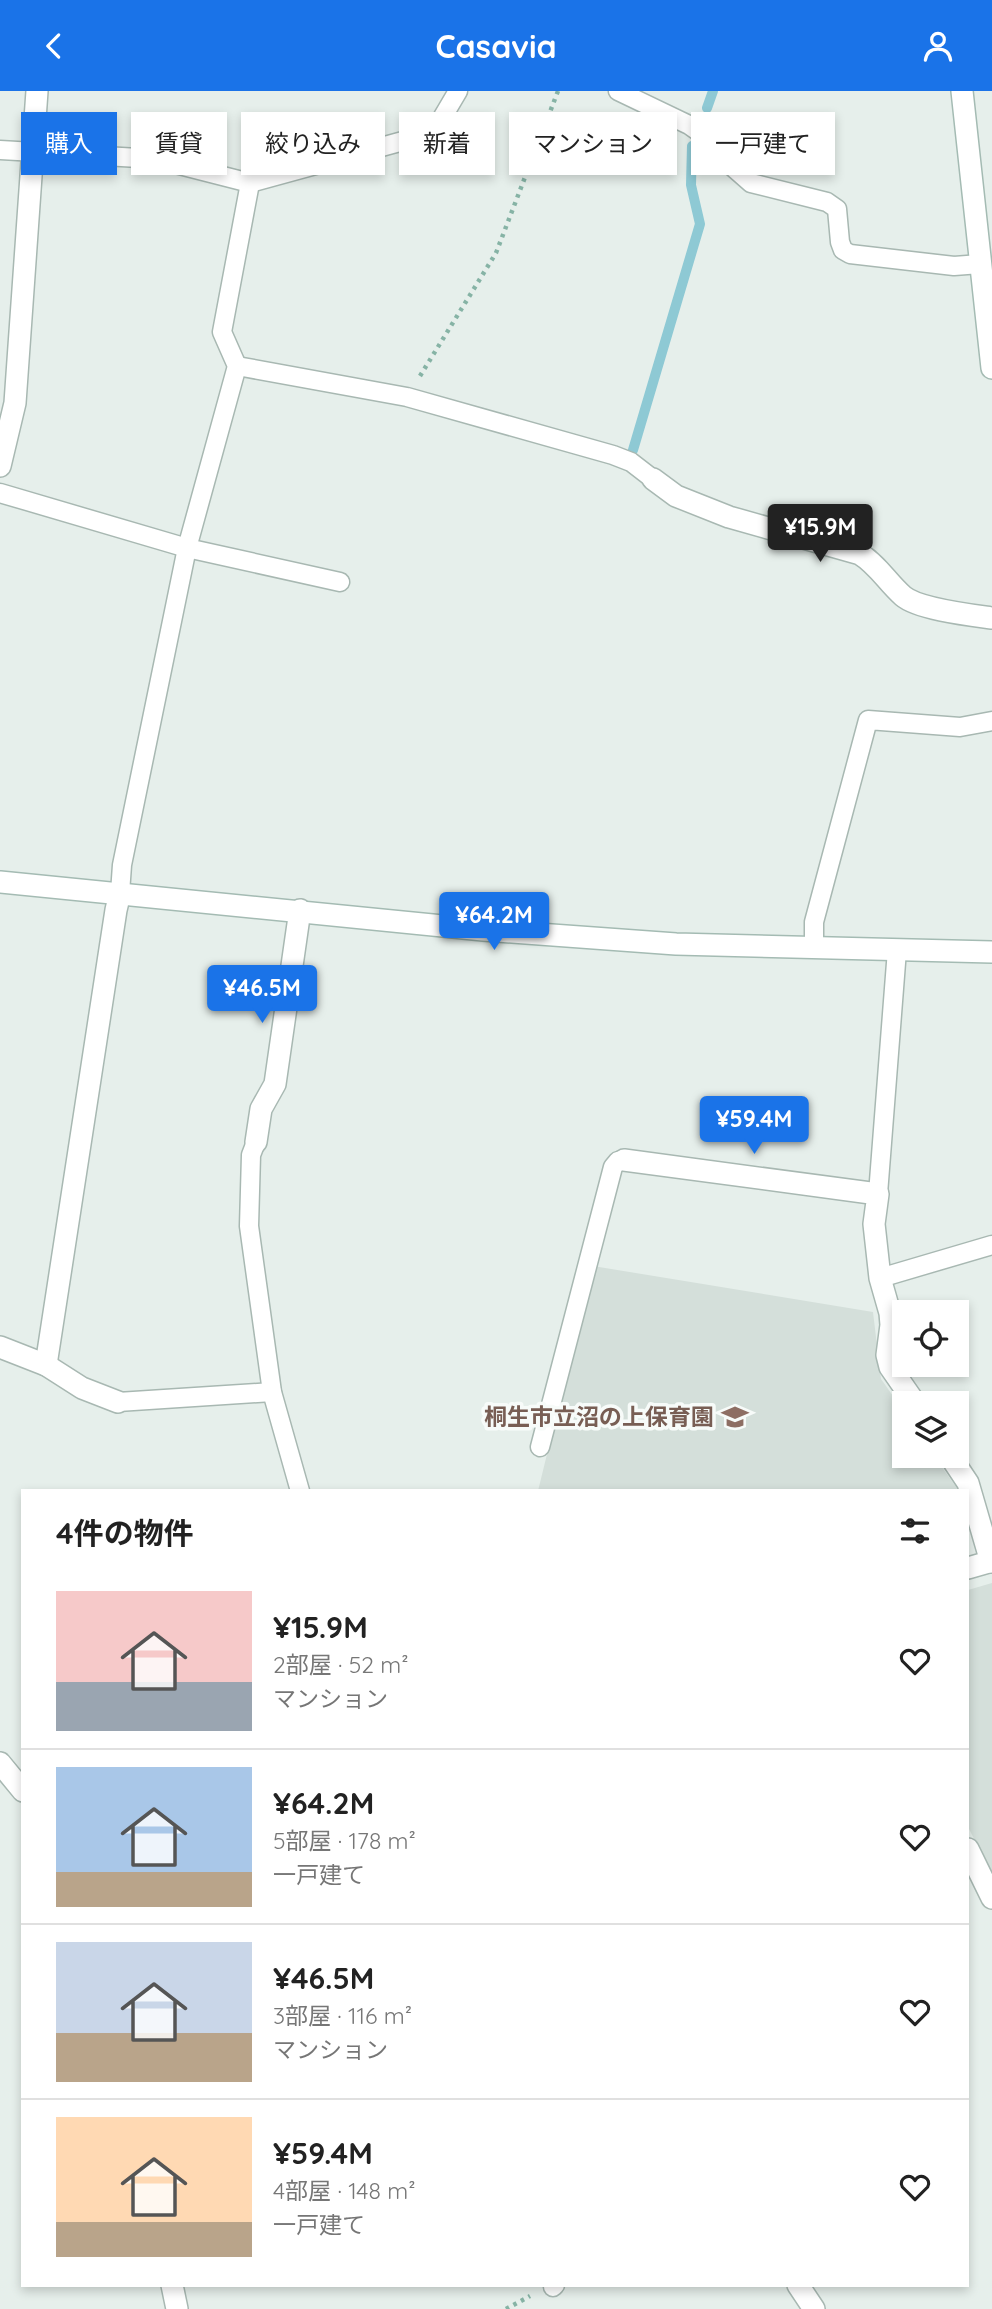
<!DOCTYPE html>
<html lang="ja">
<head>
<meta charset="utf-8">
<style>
	:root { --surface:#fff; --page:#f2f2f2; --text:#222; --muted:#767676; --line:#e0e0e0; --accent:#1a73e8 }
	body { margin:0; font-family:Quicksand,"Noto Sans JP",sans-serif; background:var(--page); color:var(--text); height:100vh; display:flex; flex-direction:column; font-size:26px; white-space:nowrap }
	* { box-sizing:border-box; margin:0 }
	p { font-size:23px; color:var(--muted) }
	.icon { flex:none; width:38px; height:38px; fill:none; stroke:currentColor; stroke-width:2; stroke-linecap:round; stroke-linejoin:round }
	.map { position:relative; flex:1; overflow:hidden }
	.details { position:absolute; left:21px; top:1398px; width:948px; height:798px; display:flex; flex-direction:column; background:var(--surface); border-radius:0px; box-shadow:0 4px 10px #0003 }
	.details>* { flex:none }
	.guide { position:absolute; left:21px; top:21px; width:950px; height:63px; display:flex; gap:14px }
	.fabs { position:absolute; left:892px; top:1209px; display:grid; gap:14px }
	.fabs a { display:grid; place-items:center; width:77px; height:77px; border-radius:0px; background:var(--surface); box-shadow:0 4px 10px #0003; font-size:35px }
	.price { position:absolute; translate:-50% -60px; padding:0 16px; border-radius:7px; background:var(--accent); color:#fff; font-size:23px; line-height:46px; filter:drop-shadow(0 2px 4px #0008) }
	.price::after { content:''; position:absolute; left:50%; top:42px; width:21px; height:16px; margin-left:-10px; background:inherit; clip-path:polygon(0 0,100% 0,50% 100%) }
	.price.selected { background:#222; color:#fff }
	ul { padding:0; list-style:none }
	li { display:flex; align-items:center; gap:21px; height:175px; padding:0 35px }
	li+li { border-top:2px solid var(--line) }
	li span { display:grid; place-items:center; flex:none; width:196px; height:140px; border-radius:0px; color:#555 }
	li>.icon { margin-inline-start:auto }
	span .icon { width:84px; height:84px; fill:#fffc; stroke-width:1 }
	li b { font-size:30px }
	h2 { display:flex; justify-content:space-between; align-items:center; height:84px; padding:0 35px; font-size:30px }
	.pill { padding:0 24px; border-radius:0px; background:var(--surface); box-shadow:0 4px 10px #0003; font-size:24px; line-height:63px }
	.pill.selected { background:var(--accent); color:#fff }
	header { display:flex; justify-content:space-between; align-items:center; height:91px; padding:0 35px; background:var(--accent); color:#fff; font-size:32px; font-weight:800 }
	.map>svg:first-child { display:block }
	.built { fill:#d4dfda }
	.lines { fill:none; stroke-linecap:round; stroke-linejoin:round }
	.stream { stroke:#8ec9d4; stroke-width:10 }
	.lane-casing { stroke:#a8b8b2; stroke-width:21 }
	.street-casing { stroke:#a8b8b2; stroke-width:24 }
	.secondary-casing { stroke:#a4bbb3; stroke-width:24 }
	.path { stroke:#86b3a5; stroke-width:4.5; stroke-dasharray:3.5 5; stroke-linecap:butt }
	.lane { stroke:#fff; stroke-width:18 }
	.street { stroke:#fff; stroke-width:21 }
	.secondary { stroke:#fff; stroke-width:21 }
	.labels { text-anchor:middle; stroke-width:7; stroke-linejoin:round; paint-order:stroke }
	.education-label { font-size:23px; font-weight:bold; fill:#785e54; stroke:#f7fbf9; text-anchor:end }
</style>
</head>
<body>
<header><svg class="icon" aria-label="back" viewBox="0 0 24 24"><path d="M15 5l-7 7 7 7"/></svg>Casavia<svg class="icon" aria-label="person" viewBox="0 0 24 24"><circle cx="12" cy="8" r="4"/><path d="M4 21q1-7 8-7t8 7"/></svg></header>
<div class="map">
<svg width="992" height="2218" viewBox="0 0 992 2218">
	<rect width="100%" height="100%" fill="#e6efeb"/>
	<!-- built -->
	<g class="built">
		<path d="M593 1175 873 1221 881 1288 905 1322V1365H934L959 1400H538Z"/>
		<path d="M992 1492V1783L968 1736V1499Z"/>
	</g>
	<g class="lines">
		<!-- stream -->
		<g class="stream">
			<path d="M707 17 713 0"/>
			<path d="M633 359 700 133 691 94 692 55"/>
		</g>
		<!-- lane casing -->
		<g class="lane-casing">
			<g id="lane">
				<path d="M618 0 689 34 706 46 726 70 751 92 827 111 837 118 840 151 843 159 850 163 954 175 980 173"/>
				<path d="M0 59 156 68 250 92 425 44 435 39 458 0"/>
				<path d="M237 275 407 306 613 364 631 371 653 388"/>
				<path d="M0 402 187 457 340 491"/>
				<path d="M120 802 122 774 187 457 237 275 222 241 250 92"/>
				<path d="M814 857V831L868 629 960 636 992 630"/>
				<path d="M256 1051 251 1064 249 1135 272 1301 300 1400"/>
				<path d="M878 1103 897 859"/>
				<path d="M880 1187 992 1154"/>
				<path d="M118 1311 272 1301"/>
				<path d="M540 1356 613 1076 618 1070 624 1069"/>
				<path d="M553 2196 555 2194"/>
			</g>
		</g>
		<!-- street casing -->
		<g class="street-casing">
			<g id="street">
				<path d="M0 375 15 312 37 0"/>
				<path d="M653 388 676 405 729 426 860 463C878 474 887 491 903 505 918 518 970 524 992 527"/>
				<path d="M256 1051 261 1018 275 993 300 819"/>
				<path d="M624 1069 878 1103 874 1133 880 1187 890 1222 891 1234 887 1264 890 1276 915 1312"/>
				<path d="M0 1256 46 1274 82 1297 118 1311"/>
				<path d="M46 1274 116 819 120 802"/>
				<path d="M950 1365 968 1392 991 1471"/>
				<path d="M968 1477 992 1470"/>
				<path d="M0 1672 23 1700"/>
				<path d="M968 1758 992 1807"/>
				<path d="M172 2194 177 2218"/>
				<path d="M798 2194 814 2218"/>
			</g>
		</g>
		<!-- secondary casing -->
		<g class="secondary-casing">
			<g id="secondary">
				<path d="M962 0 992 277"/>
				<path d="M0 791 483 839 676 853 992 861"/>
			</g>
		</g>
		<!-- path -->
		<g class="path">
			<path d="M420 285 496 162 558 0"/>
			<path d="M506 2218 530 2205"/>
		</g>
		<!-- lane -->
		<use href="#lane" class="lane"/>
		<!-- street -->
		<use href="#street" class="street"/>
		<!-- secondary -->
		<use href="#secondary" class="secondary"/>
	</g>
	<!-- icons -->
	<defs>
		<g id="school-bare" transform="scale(2.1)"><path d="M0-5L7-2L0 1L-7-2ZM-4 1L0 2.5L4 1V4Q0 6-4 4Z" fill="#8d6e63" stroke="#f7fbf9" stroke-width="2.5" paint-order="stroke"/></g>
	</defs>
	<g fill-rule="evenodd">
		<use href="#school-bare" x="735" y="1326"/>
	</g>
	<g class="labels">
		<!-- education labels -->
		<g class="education-label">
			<text x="714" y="1334">桐生市立沼の上保育園</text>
		</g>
	</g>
</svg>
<div class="fabs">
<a><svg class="icon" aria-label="locate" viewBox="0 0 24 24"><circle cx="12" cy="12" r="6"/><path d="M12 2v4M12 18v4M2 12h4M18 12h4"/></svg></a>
<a><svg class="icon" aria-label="layers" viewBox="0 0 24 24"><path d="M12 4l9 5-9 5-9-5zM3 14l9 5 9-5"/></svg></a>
</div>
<b class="price selected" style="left:820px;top:473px">¥15.9M</b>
<b class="price" style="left:494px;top:861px">¥64.2M</b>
<b class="price" style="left:262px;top:934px">¥46.5M</b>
<b class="price" style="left:754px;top:1065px">¥59.4M</b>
<div class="guide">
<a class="pill selected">購入</a>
<a class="pill">賃貸</a>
<a class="pill">絞り込み</a>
<a class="pill">新着</a>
<a class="pill">マンション</a>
<a class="pill">一戸建て</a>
</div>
<section class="details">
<h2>4件の物件<svg class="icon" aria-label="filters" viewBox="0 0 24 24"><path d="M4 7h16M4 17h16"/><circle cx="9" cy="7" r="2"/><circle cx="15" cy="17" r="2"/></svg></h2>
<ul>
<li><span style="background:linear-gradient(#f6c9c9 65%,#9aa5b1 0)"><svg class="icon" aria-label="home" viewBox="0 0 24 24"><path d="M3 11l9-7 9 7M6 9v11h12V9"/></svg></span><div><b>¥15.9M</b><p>2部屋 · 52 m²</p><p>マンション</p></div><svg class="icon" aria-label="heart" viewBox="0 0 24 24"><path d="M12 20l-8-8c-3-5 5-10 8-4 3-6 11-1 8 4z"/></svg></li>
<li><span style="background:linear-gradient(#a9c7e8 75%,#b9a48a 0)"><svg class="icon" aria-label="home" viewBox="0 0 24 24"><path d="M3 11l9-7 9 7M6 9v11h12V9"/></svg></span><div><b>¥64.2M</b><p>5部屋 · 178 m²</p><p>一戸建て</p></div><svg class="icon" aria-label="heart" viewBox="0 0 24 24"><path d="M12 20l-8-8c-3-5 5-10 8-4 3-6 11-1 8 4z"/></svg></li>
<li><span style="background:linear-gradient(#c9d6e8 65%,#b9a48a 0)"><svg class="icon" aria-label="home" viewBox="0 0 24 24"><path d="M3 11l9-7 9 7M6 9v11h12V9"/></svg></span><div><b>¥46.5M</b><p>3部屋 · 116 m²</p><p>マンション</p></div><svg class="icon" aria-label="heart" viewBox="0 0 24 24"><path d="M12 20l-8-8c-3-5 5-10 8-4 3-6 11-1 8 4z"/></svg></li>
<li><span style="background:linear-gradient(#ffd9b3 75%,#b9a48a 0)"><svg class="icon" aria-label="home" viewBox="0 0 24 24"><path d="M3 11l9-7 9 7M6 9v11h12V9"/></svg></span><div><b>¥59.4M</b><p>4部屋 · 148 m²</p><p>一戸建て</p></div><svg class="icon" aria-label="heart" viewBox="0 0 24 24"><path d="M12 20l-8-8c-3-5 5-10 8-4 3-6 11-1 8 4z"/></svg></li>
</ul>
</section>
</div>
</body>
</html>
